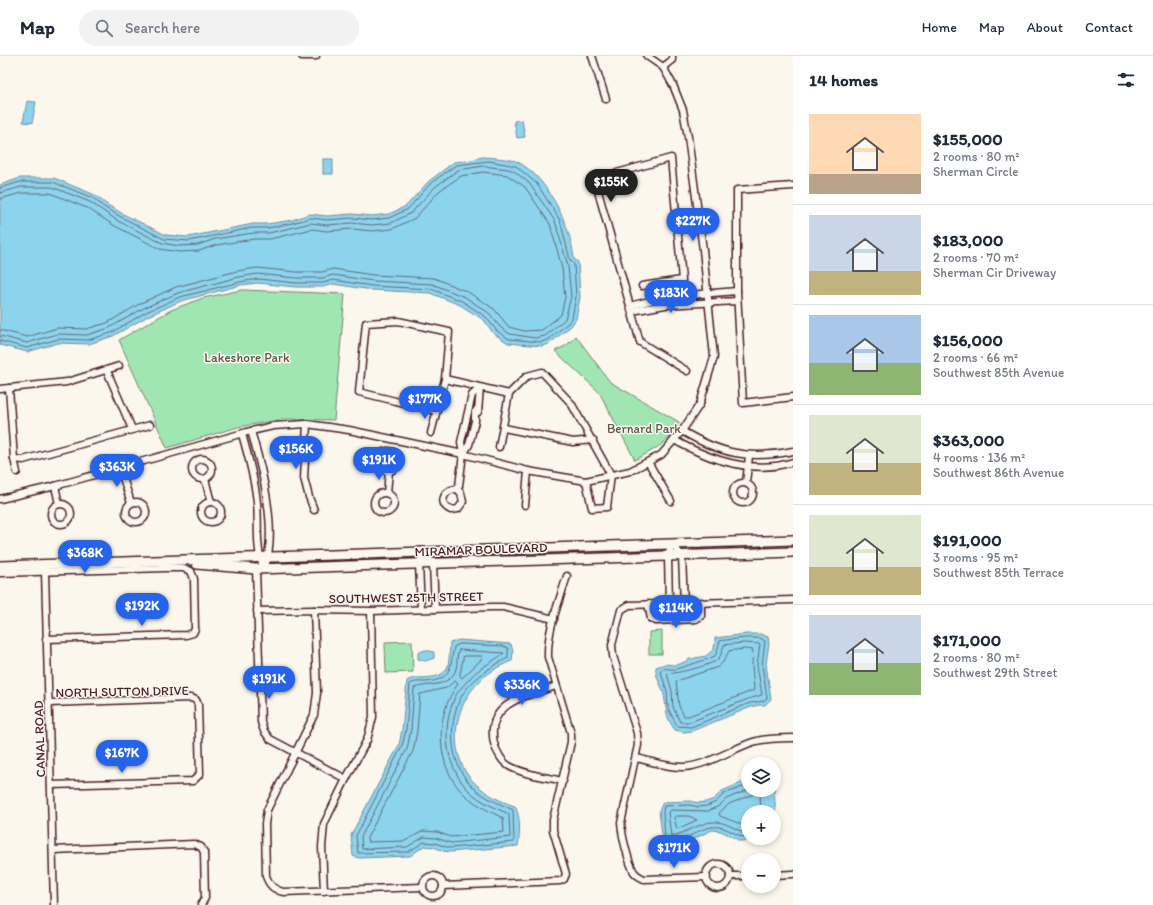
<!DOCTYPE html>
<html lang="en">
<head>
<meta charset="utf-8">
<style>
	:root { --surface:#fff; --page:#f2f2f3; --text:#1f2937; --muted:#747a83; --line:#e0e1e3; --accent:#2563eb }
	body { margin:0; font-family:Itim,sans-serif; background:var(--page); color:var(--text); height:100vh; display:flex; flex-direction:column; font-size:15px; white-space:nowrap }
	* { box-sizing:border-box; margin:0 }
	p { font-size:13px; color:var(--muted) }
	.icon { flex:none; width:22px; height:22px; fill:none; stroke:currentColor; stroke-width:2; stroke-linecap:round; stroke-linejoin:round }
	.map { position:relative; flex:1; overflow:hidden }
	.drawer { display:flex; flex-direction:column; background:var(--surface); width:360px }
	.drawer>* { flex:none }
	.fabs { position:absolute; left:741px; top:701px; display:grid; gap:8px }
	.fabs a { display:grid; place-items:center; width:40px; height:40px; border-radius:50%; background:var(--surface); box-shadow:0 2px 6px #0003; font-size:20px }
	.price { position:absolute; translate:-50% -34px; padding:0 9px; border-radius:14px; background:var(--accent); color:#fff; font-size:13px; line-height:26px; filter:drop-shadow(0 1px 2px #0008) }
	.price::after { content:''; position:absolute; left:50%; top:24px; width:12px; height:9px; margin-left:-6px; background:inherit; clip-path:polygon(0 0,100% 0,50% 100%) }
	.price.current { background:#222; color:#fff }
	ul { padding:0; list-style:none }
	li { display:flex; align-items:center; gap:12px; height:100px; padding:0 16px }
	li+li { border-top:1px solid var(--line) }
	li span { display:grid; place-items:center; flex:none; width:112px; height:80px; border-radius:0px; color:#555 }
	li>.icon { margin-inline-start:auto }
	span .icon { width:48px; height:48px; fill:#fffc; stroke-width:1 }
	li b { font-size:17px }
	h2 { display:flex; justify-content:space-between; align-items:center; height:48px; padding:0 16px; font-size:17px }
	header { display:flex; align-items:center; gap:24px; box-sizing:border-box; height:56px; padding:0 20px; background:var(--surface); border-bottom:1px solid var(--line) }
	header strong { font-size:19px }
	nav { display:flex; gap:22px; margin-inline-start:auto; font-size:14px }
	.search { width:280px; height:36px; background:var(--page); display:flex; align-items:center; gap:10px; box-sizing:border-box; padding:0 14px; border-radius:22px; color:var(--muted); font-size:15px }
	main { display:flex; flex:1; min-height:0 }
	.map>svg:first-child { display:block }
	.green { fill:#a0e6b3; stroke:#75826f }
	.water { fill:#8cd4ed; stroke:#728c9f }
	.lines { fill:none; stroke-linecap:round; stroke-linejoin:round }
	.shore { stroke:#646779; stroke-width:1 }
	.street-casing { stroke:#4a1f2b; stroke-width:9 }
	.secondary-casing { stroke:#4a1f2b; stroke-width:12 }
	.street { stroke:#fbf7ec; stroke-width:6 }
	.secondary { stroke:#fbf7ec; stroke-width:9 }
	.labels { text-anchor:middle; stroke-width:3; stroke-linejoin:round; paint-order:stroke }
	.park-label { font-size:13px; fill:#60514d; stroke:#fbf7ec }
	.street-label { font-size:13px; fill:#4a1f2b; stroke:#fbf7ec }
</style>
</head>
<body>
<header>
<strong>Map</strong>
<div class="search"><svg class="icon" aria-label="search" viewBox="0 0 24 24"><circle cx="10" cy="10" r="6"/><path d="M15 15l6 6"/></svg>Search here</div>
<nav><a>Home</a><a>Map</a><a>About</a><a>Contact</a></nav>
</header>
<main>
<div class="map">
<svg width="793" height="849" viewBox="0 0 793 849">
	<rect width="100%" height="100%" fill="#fbf7ec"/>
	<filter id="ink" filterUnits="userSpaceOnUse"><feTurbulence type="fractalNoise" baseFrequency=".025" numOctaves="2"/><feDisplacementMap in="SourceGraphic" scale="8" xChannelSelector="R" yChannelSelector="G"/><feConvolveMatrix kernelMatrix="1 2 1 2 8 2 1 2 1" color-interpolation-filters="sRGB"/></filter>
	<g filter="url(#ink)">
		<!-- green -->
		<g class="green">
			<path d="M242 234 345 238 334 364 285 363 238 371 167 392 119 284 171 254 203 242Z"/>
			<path d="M576 280 610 326 679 366C672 385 652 395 635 404L599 336 555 295 567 289Z"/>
			<path d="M662 575V598H649V576Z"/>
			<path d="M412 585 413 616 386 617 385 586Z"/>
		</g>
		<!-- water -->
		<g class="water">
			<path d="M27 45 36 46 32 67 23 66Z"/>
			<path d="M522 64 525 81 517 82 514 65Z"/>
			<path d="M481 101C489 101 512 103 518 106 548 122 571 170 574 203L578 206 580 241 576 263 571 270 549 288 542 290 508 287 493 277 484 264 460 249 430 237 372 234 333 228 323 231H295L258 227 241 229 181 245 148 260 113 280 89 288 58 287 27 296 0 289V129L20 122H54L95 139 106 148 123 158 166 179 188 181 253 168H267L292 164 310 158 327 160 352 158 372 160 389 158 406 150 429 125 454 106 472 104Z"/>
			<rect x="323" y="103" width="10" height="15"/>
			<path d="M746 578H761L768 581 769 587 766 608 771 643 765 649H759L751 651 692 675 684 676 675 674C664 660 667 650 663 635 660 627 655 620 656 611L665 608 674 609 680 608 690 603 706 600 714 593 715 582Z"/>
			<path d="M459 584 511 588 513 596 512 605C469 620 443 667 463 711 472 730 495 744 515 750 521 761 520 778 518 790L450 796 443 795 434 791 424 790 410 800 359 802 353 800 351 779 399 689 402 673 407 625C417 618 439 627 447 612 450 605 449 594 450 587Z"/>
			<path d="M425 594 434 596V602L426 605 418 603V597Z"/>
			<path d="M748 724V734H774V731L777 777 774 782V756H748V782H774L771 784 740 785 721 775 712 774 685 787 671 789 663 788 659 755 663 746 691 745 698 747 706 746 714 743 722 735Z"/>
		</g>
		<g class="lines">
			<!-- shore -->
			<g class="shore">
				<path d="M0 132 20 126H53L93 142 104 151 121 161 164 183 189 185 251 172H268L292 167 311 162 327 164 352 162 372 164 389 162 408 153 431 127 456 109 489 105 516 110 537 128 560 164 570 204 574 208 576 241 572 262 568 267 548 284 541 286 509 283 497 275 486 261 462 245 431 233 372 230 333 224 323 227H296L258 223 240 226 180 241 146 256 111 277 88 284 58 283 27 292 0 285"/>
				<path d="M0 137 21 131H52L90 146 118 165 162 187 179 190 198 189 215 183 253 177H269L311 167 327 169 352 167 372 169 391 167 411 157 435 131 458 114 483 110 508 113 514 115 529 127 555 165 568 210 571 241 565 263 545 280 535 282 510 278 500 271 489 257 465 241 432 228 373 225 333 219 322 222H296L257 218 239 221 178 237 144 252 109 272 87 279 57 278 27 287 0 280"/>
				<path d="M0 143 21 137H50L87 152 115 170 160 193 179 196 199 195 216 189 254 183H270L312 173 327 175 352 173 372 175 392 173 415 162 439 135 461 120 483 116 507 119 525 131 550 168 562 212 565 241 561 259 542 274 524 275 509 271 494 253 468 236 434 222 373 219 333 213 322 216H296L257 212 237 215 176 231 141 247 107 267 86 273 57 272 27 281 0 274"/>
				<path d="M746 582H760L765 585 762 609 767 642 764 645 750 647 691 671 677 670 668 652 667 635 660 614C666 611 670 614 676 613 680 612 712 602 715 600 718 595 718 590 720 585Z"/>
				<path d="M746 587 760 588 757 609 762 639 748 643 690 666H680L673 651 672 635 667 618C677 617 711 610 718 603 722 599 722 594 724 589Z"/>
				<path d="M460 588 503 590 508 592V602C491 610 468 626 460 643 447 671 450 709 473 731 484 742 499 747 513 754L514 786 450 792 435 787 424 786 408 796 358 797 356 780 402 690 406 674 410 628C415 625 420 626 426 626 452 624 450 611 454 591Z"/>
				<path d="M746 593 753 594 752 609 754 634 689 660H684L679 650 676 625 718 611 723 606 729 595Z"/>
				<path d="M459 594 504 597C502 600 478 613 473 619 467 626 459 633 455 641 441 671 445 710 469 735 480 745 495 752 509 758L510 781 451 787 436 782 424 781 407 791 362 793 361 781 407 693 411 674 414 632C428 627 446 632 455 616 458 610 456 600 459 594Z"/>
				<path d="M464 600H482L483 602 462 622 460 620Z"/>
				<path d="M455 625 458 628C434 659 435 713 466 740 477 749 490 756 503 762L504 776 451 781 437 776 423 775 405 785 368 786 367 782 413 695 417 675 420 638 446 632Z"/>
				<path d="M748 729 724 738 716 746 707 750 698 751 690 749 664 750 663 755 665 782 667 784C684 788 696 773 712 771 726 769 735 780 748 782"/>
				<path d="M748 734 726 743 719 750 708 755 671 754 668 756 671 780C685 778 701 766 713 766 727 765 735 775 748 777"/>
				<path d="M676 760H689L697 764 677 773 674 762Z"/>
				<path d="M748 771 720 760 719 757 729 748 758 736 760 738 761 756"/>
			</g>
			<!-- street casing -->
			<g class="street-casing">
				<g id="street">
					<path d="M302 0H316"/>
					<path d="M592 0 606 43"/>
					<path d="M663 11 672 4V0"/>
					<path d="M793 130 737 134V235L743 347 793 341"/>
					<path d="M642 230 682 224 671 102 606 120 596 128 640 286 687 315"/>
					<path d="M630 250 664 241 737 235"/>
					<path d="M632 255 665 249 737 245"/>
					<path d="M107 315 132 373"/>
					<path d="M445 323 509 338"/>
					<path d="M9 332 14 403 17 416"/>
					<path d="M0 333 67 326 119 310"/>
					<path d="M478 356 480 332"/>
					<path d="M307 368 304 422 309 441 314 454"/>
					<path d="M504 372 573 386 593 384"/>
					<path d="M251 375C262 412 279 477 264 513"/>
					<path d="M682 375C721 398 749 404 793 395"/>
					<path d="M431 377 445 323 449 276 398 265 366 267 359 336 436 355"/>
					<path d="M242 378C248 400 255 423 257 447 259 468 255 493 264 513"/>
					<path d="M674 384C710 404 752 419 793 406"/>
					<path d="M499 391 509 338 527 320 542 316 571 347 611 419 607 451 592 452 586 425"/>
					<circle cx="388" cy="405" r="10"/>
					<path d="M463 398 469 389 475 365V356L478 352"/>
					<circle cx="202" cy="413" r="10"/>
					<path d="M14 403 23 404 150 369"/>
					<path d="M648 406 671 445"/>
					<path d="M120 412 131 447"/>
					<path d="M205 423 211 446"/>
					<path d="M746 427 749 400"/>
					<circle cx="743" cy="437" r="10"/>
					<path d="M55 430 59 448"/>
					<path d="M457 433 461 437 463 446 458 453 451 454C437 448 444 433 457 433L459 430 463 398 461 386 472 339 480 332"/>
					<circle cx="384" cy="447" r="10"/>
					<path d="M387 437 389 415"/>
					<path d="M0 443 55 430 247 376 273 370 307 368 349 374 463 398 528 415 586 425 630 415 661 399 682 375 700 348 714 301 703 194 688 81 683 54 673 29 663 11 647 0"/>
					<circle cx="136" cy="456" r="10"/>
					<circle cx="211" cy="456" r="10"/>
					<circle cx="61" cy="458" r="10"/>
					<path d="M525 449 528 415"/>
					<path d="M256 513 261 666 264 675 270 683 346 723"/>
					<path d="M45 516 54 849"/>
					<path d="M0 517 166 512H183L191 515 194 523 195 573 193 577 186 579 46 583"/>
					<path d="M648 548 651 563 656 565 696 563 701 560V546"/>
					<path d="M669 548 668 500 672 488 682 500 684 547"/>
					<path d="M421 553 419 508 424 496 433 508 435 553"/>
					<path d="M314 554 317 637 314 659 267 754 265 768 266 820C269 829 273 833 283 836L422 831"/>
					<path d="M257 555 314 554 371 555 492 551H503L554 563"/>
					<path d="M556 630C527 640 485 646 494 687 496 695 502 706 509 710 525 719 546 721 563 725"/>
					<path d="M49 647 191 642 196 644 198 649 200 718 193 725 51 729"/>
					<path d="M636 702C651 705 669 712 684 711 706 710 732 693 753 686 766 682 780 682 793 682"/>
					<path d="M53 794 194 788 201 791 204 796 205 842 201 849"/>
					<circle cx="718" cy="820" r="12"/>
					<path d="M774 819 793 818"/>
					<circle cx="433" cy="830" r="10"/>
					<path d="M730 820H748"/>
					<path d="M707 821 644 823C640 821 637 820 634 816 628 805 622 780 621 767L638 689 637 677 613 600 612 589 621 554 629 549 793 544"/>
					<path d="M443 830 560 825 564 823 566 818 553 774V764L571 686V677L548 601C547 574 559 546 567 520"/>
					<path d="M324 835 322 791 324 768 346 723 367 684 373 661 371 555"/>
				</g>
			</g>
			<!-- secondary casing -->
			<g class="secondary-casing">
				<g id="secondary">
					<path d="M197 508 256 513 793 496"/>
					<path d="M0 510 793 484"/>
				</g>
			</g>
			<!-- street -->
			<use href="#street" class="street"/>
			<!-- secondary -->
			<use href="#secondary" class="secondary"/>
		</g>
	</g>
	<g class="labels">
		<!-- park labels -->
		<g class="park-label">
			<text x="247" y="306">Lakeshore Park</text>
			<text x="644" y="377">Bernard Park</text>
		</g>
		<!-- street labels -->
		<g class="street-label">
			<text transform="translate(481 493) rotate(-2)" y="5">MIRAMAR BOULEVARD</text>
			<text transform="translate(406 541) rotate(-1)" y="5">SOUTHWEST 25TH STREET</text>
			<text transform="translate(122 635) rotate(-1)" y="5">NORTH SUTTON DRIVE</text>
			<text transform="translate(39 683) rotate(-92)" y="5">CANAL ROAD</text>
		</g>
	</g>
</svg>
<div class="fabs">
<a><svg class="icon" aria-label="layers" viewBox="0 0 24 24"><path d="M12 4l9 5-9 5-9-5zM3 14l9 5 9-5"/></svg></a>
<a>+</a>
<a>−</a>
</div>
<b class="price current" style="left:611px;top:147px">$155K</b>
<b class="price" style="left:693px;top:186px">$227K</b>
<b class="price" style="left:671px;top:258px">$183K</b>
<b class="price" style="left:425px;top:364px">$177K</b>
<b class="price" style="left:296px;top:414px">$156K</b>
<b class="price" style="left:379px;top:425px">$191K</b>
<b class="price" style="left:117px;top:432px">$363K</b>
<b class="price" style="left:85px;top:518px">$368K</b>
<b class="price" style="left:142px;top:571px">$192K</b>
<b class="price" style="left:676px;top:573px">$114K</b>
<b class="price" style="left:269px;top:644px">$191K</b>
<b class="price" style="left:522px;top:650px">$336K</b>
<b class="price" style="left:122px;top:718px">$167K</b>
<b class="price" style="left:674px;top:813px">$171K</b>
</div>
<section class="drawer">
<h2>14 homes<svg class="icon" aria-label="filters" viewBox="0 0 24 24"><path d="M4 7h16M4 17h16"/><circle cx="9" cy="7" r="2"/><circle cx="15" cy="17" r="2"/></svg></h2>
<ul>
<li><span style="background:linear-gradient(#ffd9b3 75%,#b9a48a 0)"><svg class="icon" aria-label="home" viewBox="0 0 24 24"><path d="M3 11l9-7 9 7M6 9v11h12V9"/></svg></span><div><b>$155,000</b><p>2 rooms · 80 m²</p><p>Sherman Circle</p></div></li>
<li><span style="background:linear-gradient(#c9d6e8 70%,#c2b280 0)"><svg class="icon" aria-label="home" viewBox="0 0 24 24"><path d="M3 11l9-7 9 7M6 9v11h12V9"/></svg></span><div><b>$183,000</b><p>2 rooms · 70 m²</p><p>Sherman Cir Driveway</p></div></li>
<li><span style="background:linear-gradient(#a9c7e8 60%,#8fb573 0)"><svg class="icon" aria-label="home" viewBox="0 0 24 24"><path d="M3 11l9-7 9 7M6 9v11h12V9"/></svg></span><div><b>$156,000</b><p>2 rooms · 66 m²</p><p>Southwest 85th Avenue</p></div></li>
<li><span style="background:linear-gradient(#dfe7d0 60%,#c2b280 0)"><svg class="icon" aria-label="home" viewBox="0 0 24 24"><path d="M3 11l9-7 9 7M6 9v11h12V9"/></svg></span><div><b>$363,000</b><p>4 rooms · 136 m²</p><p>Southwest 86th Avenue</p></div></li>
<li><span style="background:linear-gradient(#dfe7d0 65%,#c2b280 0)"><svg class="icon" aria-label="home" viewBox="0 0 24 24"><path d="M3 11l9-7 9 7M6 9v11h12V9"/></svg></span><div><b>$191,000</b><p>3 rooms · 95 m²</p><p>Southwest 85th Terrace</p></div></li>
<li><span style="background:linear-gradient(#c9d6e8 60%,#8fb573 0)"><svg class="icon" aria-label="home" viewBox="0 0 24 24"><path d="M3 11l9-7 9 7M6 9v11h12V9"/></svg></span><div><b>$171,000</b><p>2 rooms · 80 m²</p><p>Southwest 29th Street</p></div></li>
</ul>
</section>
</main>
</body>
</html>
